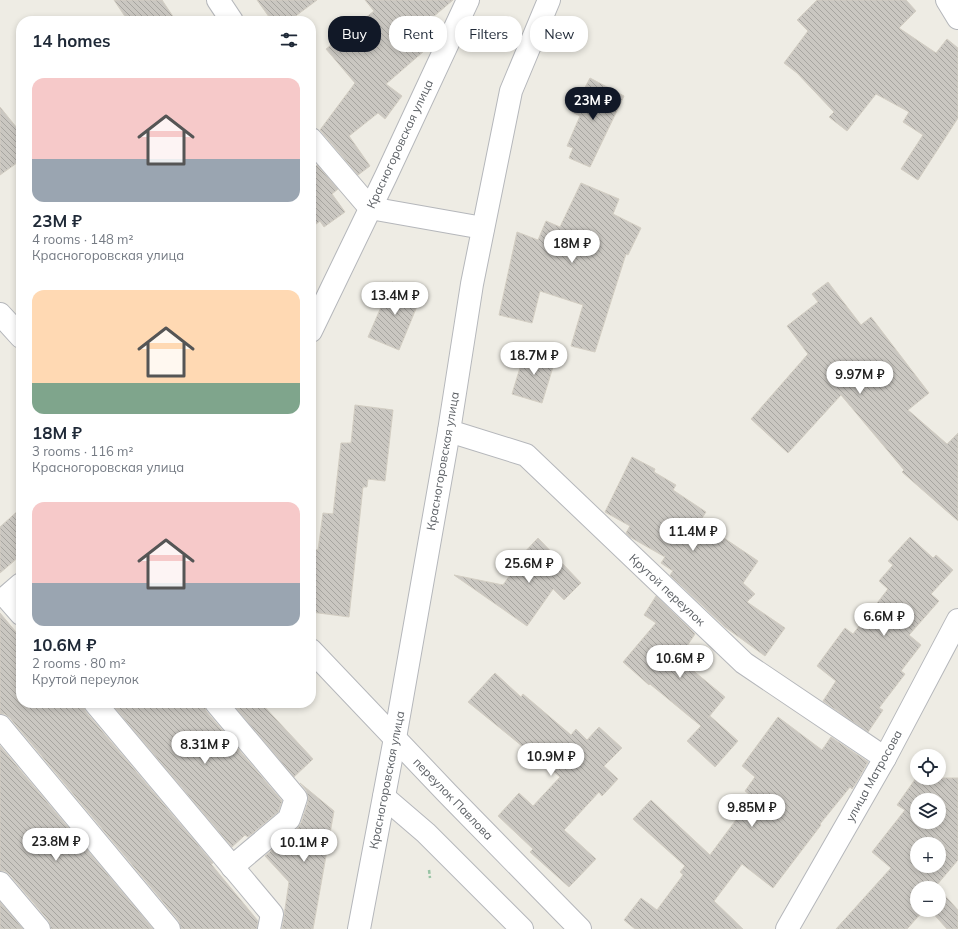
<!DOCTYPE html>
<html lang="en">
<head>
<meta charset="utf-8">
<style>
	:root { --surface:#fff; --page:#f6f6f7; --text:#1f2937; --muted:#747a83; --accent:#111827 }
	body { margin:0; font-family:Mulish,sans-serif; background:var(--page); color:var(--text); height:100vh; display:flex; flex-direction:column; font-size:15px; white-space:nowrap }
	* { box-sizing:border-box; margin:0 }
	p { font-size:13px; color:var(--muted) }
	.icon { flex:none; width:22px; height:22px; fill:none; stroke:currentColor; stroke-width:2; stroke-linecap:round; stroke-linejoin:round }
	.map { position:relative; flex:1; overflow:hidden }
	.sheet { position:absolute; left:16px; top:16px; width:300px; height:692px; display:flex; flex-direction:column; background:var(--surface); border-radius:16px; box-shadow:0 2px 6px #0003 }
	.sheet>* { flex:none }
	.banner { position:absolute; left:328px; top:16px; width:380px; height:36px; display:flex; gap:8px }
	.controls { position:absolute; left:910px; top:749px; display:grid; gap:8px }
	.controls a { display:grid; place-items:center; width:36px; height:36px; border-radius:50%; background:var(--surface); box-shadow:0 2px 6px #0003; font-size:20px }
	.price { position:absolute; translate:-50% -34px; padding:0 9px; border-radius:14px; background:#fff; color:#222; font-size:13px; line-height:26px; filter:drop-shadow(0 1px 2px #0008) }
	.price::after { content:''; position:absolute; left:50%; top:24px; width:12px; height:9px; margin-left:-6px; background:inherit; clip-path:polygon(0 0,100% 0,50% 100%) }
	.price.selected { background:var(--accent); color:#fff }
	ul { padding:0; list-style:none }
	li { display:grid; align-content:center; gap:8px; height:212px; padding:0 16px }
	li span { display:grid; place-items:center; height:124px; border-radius:12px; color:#555 }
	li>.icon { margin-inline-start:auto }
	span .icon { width:72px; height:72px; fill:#fffc; stroke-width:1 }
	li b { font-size:17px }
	h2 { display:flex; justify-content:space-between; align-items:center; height:48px; padding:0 16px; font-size:17px }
	.pill { padding:0 14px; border-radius:16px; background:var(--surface); box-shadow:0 2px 6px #0003; font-size:14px; line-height:36px }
	.pill.selected { background:var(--accent); color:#fff }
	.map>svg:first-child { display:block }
	.building { fill:url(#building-back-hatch); stroke:#d3cec3; fill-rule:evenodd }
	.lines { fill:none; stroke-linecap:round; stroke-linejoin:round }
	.minor-casing { stroke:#b5b7bb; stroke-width:24 }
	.path { stroke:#99c4a5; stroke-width:2.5; stroke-dasharray:4 2; stroke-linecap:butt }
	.minor { stroke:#fff; stroke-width:22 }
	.labels { text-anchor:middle; stroke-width:4; stroke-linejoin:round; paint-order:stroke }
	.street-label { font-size:12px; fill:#5c6065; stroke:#fff }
</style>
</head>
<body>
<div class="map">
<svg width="958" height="929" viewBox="0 0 958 929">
	<defs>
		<pattern id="building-back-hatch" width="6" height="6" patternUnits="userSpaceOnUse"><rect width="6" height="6" fill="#cac7c1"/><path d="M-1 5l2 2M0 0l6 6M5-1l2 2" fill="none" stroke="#a7a5a0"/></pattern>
	</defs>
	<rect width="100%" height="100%" fill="#eeece4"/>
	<!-- building -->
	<g class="building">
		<path d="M114 0H162L176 21H128Z"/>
		<path d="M257 0H317L289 21H272Z"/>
		<path d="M365 0H453L411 36 424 51 386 84 402 96 385 119 378 113 349 136 370 166 358 175 320 130 355 83 326 49 374 11Z"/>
		<path d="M817 0H906L916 11 899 28 936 53 947 39 958 48V118L918 180 901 169 923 135 903 122 909 112 876 94 847 131 829 117 834 112 797 73 784 63 808 31 797 20Z"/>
		<path d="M590 78 624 96 590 167 569 158 573 148 567 146 580 116 572 112Z"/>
		<path d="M0 107 21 133V160L0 175Z"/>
		<path d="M317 165 338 189 332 194 345 212 324 227 320 221 311 228V166L313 168Z"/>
		<path d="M581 183 619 199 613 214 641 228 628 255 626 254 595 352 571 346 583 305 540 291 532 323 499 315 517 232 538 240 546 221 560 227Z"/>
		<path d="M392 282 422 294 399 350 368 337Z"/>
		<path d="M828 282 861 325 871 317 929 393 908 410 947 444 958 433V521L902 472 904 470 841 395 788 453 751 419 808 354 787 326 818 302 812 294Z"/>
		<path d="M526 348 556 357 542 403 512 394Z"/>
		<path d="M355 405 393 410 385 481 368 479 367 487H363L349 617 311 612 315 578 311 577V549L318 550 323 513 333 514 341 443H351Z"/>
		<path d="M632 457 655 469 654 472 676 485 673 490 706 512 702 518 717 528 715 532 758 561 743 583 755 594 747 602 785 628 765 656 725 627 670 575 673 571 661 563 665 557 630 537 626 533 630 526 605 512Z"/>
		<path d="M21 508V555L0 573V527Z"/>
		<path d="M910 537 933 558 936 555 953 570 931 594 939 601 909 635 921 645 901 671 905 674 879 708 883 710 868 732 823 701 836 681 817 666 845 628 853 634 888 589 879 581 893 565 888 561Z"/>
		<path d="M538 538 581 583 564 600 553 589 527 626 454 575 503 585 522 558 521 556Z"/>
		<path d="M656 596 695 634 685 649 698 658 690 668 725 697 708 718 710 716 738 741 715 767 687 741 701 726 650 684 649 685 623 662 656 623 644 615Z"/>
		<path d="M0 613 21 638V703H83L85 711 213 863 211 864 258 921 257 929H181L179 921 10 718 5 714H0Z"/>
		<path d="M495 673 521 697 523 694 571 735 576 729 587 740 599 727 622 748 604 766 618 779 602 796 599 792 564 830 596 859 569 887 530 852 533 849 498 816 519 793 533 806 560 777 468 702Z"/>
		<path d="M111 703H204L206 711 282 801 278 812 248 837 245 835 232 847Z"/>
		<path d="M232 703H261L313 759 294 777Z"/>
		<path d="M778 717 822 750 831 737 868 762 856 783 852 789 850 787 820 824 821 825 773 888 742 864 714 901 743 929H635L624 920 641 898 657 910 683 875 680 872 685 866 633 819 651 800 710 855 753 797 745 791 755 777 742 766Z"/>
		<path d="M0 746 153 929H51L49 921 10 875 5 871H0Z"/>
		<path d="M916 778H958V860L936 886 938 888H917V910H924L907 929H836L891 868 872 852 905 810 897 805ZM917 800H939V822H917ZM917 844H939V866H917Z"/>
		<path d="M300 783 334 811 313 929H282L289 882 265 856 297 829 301 823 308 802V796L306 790Z"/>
		<path d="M939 889 958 910V929H947L930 910H939Z"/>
		<path d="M0 902 23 929H0Z"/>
	</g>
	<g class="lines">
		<!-- minor casing -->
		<g class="minor-casing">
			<g id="minor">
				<path d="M218 0 232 21"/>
				<path d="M947 0 958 18"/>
				<path d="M311 139 370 208 483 228"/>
				<path d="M0 314 21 337"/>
				<path d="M311 331 386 176 468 0"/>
				<path d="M449 431 526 455 744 663 885 758"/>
				<path d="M21 584 6 597 21 614"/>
				<path d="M311 650 447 793 580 929"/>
				<path d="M95 703 272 914 269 929"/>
				<path d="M216 703 296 798 289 819 232 867"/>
				<path d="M0 726 169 929"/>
				<path d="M384 797 426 833 522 929"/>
				<path d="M0 883 39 929"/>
				<path d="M359 929 395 738 449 431 472 284 511 91 549 0"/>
				<path d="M787 929 885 758 958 620"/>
			</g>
		</g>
		<!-- path -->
		<path class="path" d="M429 870 430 878"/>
		<!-- minor -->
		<use href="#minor" class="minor"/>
	</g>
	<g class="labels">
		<!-- street labels -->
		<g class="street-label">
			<text transform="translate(400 144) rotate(-65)" y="4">Красногоровская улица</text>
			<text transform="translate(443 461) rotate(-80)" y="4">Красногоровская улица</text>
			<text transform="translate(667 590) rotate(43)" y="4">Крутой переулок</text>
			<text transform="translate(874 776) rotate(-61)" y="4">улица Матросова</text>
			<text transform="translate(387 780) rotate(-79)" y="4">Красногоровская улица</text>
			<text transform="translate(453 799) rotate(46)" y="4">переулок Павлова</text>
		</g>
	</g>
</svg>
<div class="controls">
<a><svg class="icon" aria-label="locate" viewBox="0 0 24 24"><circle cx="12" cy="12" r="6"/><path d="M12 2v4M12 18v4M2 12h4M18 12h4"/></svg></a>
<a><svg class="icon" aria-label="layers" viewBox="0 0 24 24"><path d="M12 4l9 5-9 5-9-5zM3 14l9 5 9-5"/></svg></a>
<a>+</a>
<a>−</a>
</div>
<b class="price selected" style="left:593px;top:121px">23M ₽</b>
<b class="price" style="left:572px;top:264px">18M ₽</b>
<b class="price" style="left:395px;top:316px">13.4M ₽</b>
<b class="price" style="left:534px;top:376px">18.7M ₽</b>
<b class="price" style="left:860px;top:395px">9.97M ₽</b>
<b class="price" style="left:693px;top:552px">11.4M ₽</b>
<b class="price" style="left:529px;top:584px">25.6M ₽</b>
<b class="price" style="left:884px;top:637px">6.6M ₽</b>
<b class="price" style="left:680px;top:679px">10.6M ₽</b>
<b class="price" style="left:205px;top:765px">8.31M ₽</b>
<b class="price" style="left:551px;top:777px">10.9M ₽</b>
<b class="price" style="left:752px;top:828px">9.85M ₽</b>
<b class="price" style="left:56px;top:862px">23.8M ₽</b>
<b class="price" style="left:304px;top:863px">10.1M ₽</b>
<div class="banner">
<a class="pill selected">Buy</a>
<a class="pill">Rent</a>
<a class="pill">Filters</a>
<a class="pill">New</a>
</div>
<section class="sheet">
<h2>14 homes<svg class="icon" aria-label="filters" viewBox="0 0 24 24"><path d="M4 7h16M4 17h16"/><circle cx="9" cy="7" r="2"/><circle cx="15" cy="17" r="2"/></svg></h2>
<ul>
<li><span style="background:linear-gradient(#f6c9c9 65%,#9aa5b1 0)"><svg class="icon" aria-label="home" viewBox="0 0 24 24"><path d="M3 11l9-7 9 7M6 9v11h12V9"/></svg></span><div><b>23M ₽</b><p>4 rooms · 148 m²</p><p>Красногоровская улица</p></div></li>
<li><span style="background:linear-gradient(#ffd9b3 75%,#7fa58c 0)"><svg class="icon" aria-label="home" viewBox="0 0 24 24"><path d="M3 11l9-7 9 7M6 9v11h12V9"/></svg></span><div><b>18M ₽</b><p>3 rooms · 116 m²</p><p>Красногоровская улица</p></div></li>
<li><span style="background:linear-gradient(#f6c9c9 65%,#9aa5b1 0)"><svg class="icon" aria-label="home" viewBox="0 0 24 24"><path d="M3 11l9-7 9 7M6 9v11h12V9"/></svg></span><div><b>10.6M ₽</b><p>2 rooms · 80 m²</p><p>Крутой переулок</p></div></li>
</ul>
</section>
</div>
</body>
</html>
